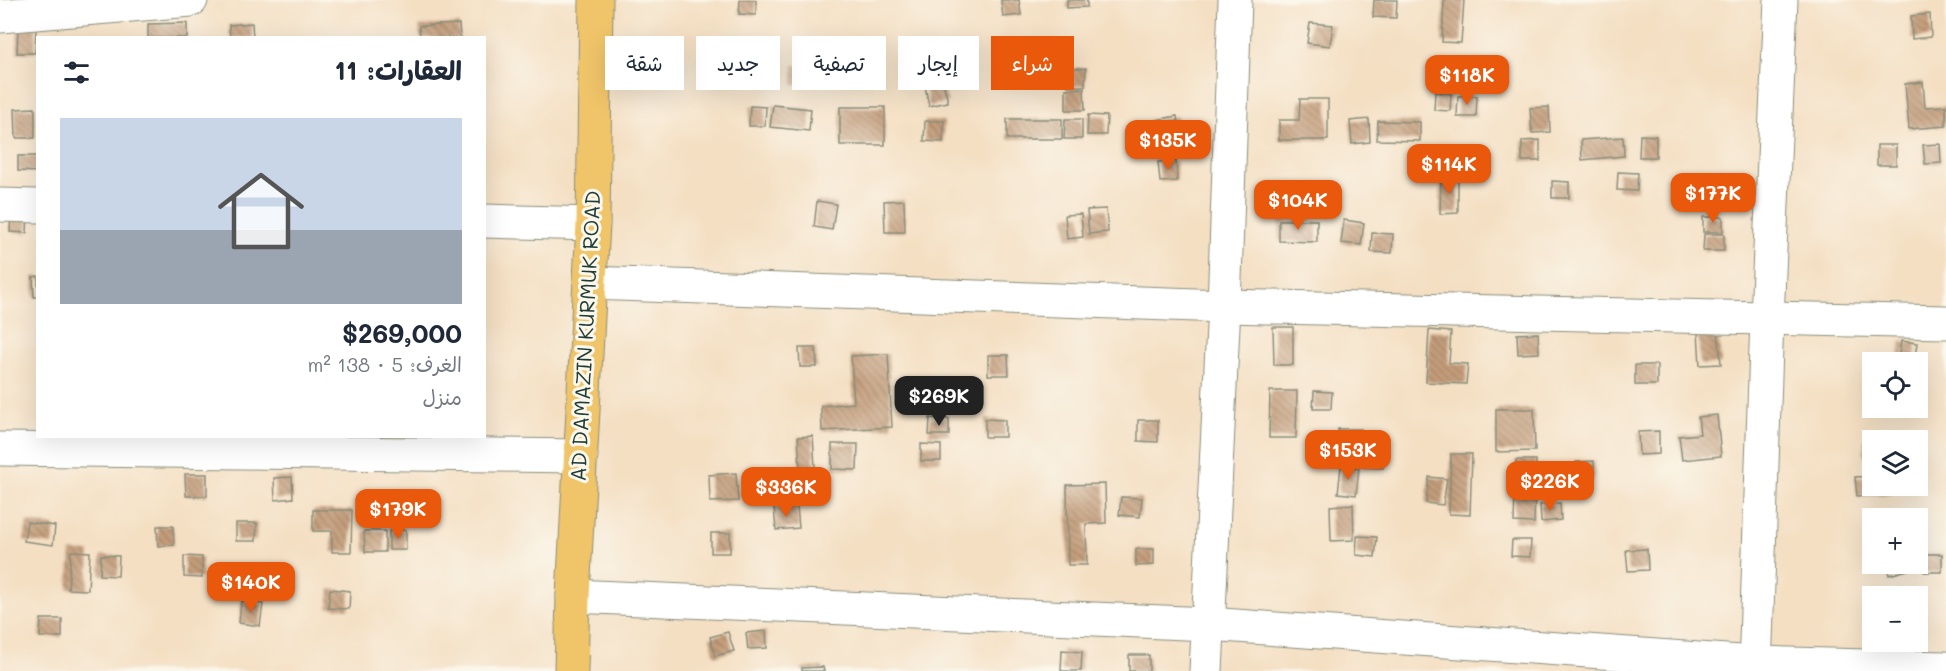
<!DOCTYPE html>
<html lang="ar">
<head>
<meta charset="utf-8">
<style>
	:root { --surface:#fff; --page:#f2f2f3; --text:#1f2937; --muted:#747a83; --accent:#ea580c }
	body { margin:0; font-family:Mali,"Playpen Sans Arabic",sans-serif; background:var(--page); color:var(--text); direction:rtl; height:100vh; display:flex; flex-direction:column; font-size:22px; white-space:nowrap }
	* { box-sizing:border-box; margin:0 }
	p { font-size:20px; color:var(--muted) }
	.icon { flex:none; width:33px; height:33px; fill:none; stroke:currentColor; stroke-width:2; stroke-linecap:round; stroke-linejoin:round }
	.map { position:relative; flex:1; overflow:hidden; direction:ltr }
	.sheet { position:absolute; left:36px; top:36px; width:450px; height:402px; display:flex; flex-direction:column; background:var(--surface); border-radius:0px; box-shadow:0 6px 24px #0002; direction:rtl }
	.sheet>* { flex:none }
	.banner { position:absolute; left:504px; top:36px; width:570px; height:54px; direction:rtl; display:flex; gap:12px }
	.tools { position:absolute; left:1862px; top:352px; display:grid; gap:12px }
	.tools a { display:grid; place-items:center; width:66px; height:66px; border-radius:0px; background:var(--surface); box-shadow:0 6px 24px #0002; font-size:30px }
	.price { position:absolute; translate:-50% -51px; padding:0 14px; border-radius:12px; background:var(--accent); color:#fff; font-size:20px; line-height:39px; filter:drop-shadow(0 2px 3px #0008) }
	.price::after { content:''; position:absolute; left:50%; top:36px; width:18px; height:14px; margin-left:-9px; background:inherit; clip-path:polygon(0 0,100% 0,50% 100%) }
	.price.current { background:#222; color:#fff }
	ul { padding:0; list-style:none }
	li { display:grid; align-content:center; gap:12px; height:318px; padding:0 24px }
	li span { display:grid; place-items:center; height:186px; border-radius:0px; color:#555 }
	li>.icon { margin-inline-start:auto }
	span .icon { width:108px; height:108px; fill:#fffc; stroke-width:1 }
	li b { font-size:26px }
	h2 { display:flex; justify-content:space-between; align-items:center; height:72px; padding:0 24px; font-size:26px }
	.tag { padding:0 21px; border-radius:0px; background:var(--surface); box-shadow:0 6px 24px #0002; font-size:21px; line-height:54px }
	.tag.current { background:var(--accent); color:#fff }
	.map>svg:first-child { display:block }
	.building { fill:url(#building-back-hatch) }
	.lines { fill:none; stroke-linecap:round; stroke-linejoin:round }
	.minor-casing { stroke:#8a8e7c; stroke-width:35 }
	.trunk-casing { stroke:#8a8e7c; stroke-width:35 }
	.minor { stroke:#fff; stroke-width:33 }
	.trunk { stroke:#f0c469; stroke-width:33 }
	.labels { text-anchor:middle; stroke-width:6; stroke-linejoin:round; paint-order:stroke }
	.street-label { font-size:21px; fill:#1f3d34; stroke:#fbf7ec }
</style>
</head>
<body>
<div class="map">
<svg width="1946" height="671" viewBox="0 0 1946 671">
	<defs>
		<pattern id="building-back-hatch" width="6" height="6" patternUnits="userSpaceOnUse" patternTransform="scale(1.5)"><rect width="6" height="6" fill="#c49d7a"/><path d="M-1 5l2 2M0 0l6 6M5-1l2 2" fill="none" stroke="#9f8165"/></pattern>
	</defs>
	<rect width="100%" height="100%" fill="#fbf7ec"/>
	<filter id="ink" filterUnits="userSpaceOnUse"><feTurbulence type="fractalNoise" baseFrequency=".0167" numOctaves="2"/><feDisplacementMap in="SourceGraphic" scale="12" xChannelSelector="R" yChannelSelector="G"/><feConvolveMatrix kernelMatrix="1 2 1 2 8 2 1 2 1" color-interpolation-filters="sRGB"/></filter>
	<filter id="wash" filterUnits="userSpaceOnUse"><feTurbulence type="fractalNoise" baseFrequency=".008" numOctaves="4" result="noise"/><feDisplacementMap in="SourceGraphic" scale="24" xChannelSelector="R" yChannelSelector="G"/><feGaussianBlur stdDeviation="1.35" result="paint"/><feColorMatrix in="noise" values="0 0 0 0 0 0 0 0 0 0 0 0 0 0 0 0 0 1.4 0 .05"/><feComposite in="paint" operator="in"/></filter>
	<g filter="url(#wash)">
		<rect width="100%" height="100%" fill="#f4dfc3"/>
		<g id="blocks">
			<!-- building -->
			<g class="building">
				<path d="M740 0H756V15L739 14Z"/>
				<path d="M1001 0H1019L1021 15 1003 17Z"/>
				<path d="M1067 0H1087V7L1067 8Z"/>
				<path d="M1374 0H1397L1396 18 1373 17Z"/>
				<path d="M1444 0H1464L1461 43 1442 42Z"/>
				<path d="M1930 14 1931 37 1912 39 1911 16Z"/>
				<path d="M187 23V38H148V24Z"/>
				<path d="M252 23 253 38H230L229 25Z"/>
				<path d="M1310 23 1333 25 1330 46 1307 43Z"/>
				<path d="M459 24 460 38H420L419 26Z"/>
				<path d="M18 26 36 27 35 53H17Z"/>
				<path d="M1007 61H1032V72L1007 73Z"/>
				<path d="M813 64V85H793V65Z"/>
				<path d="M1068 68H1086L1085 86H1068Z"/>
				<path d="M942 78 948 102 929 106 924 81Z"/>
				<path d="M1923 82 1925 107 1946 106V126L1909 129 1905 84Z"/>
				<path d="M1084 88 1085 110H1066V89Z"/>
				<path d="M1435 92 1451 94 1450 111 1434 110Z"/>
				<path d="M1458 96H1477L1476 117H1457Z"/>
				<path d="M1300 99H1328V140H1279V120H1299Z"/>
				<path d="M773 105 811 109 809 131 770 127Z"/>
				<path d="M750 106 766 107 765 126H749Z"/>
				<rect x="840" y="107" width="45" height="38"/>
				<path d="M1549 107 1550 132 1532 133 1530 108Z"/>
				<path d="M35 108V138H16L15 109Z"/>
				<path d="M1088 115 1107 116 1106 135H1087Z"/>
				<path d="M1177 116 1180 135 1157 138 1155 120Z"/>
				<rect x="1007" y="119" width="55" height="20"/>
				<path d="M1065 119H1082V139H1064Z"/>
				<path d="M1369 119 1370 142 1352 144 1350 121Z"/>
				<path d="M925 121H944L943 142 924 141Z"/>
				<path d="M1378 121 1420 122V141L1377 140Z"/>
				<path d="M1640 135 1656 136V157H1639Z"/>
				<path d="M1623 137 1624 156 1582 160 1581 140Z"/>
				<path d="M1540 140V161H1522V141Z"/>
				<path d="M1940 144 1941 163 1925 164 1923 145Z"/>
				<rect x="1877" y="145" width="19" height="20"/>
				<path d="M18 156H38V172L18 171Z"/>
				<path d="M1176 161 1177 181 1160 182 1158 162Z"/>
				<path d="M1618 172 1638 173 1637 191 1617 190Z"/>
				<path d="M1458 175V213L1440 214 1441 176Z"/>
				<path d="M1552 181 1569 182V198H1552Z"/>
				<path d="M904 200 905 232H885L884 201Z"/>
				<path d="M817 201 836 204 832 230 814 227Z"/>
				<path d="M1106 209 1108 232 1089 234 1087 210Z"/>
				<path d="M11 211 28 212 27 233 10 232Z"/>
				<path d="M1081 214 1083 237 1067 239 1065 215Z"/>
				<rect x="1703" y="217" width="20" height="15"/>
				<path d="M1279 220H1317V242L1279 241Z"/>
				<path d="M1344 220 1364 223 1361 245 1341 243Z"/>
				<path d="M1372 233 1393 234 1392 253 1371 252Z"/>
				<path d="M1704 234H1724V251H1703Z"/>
				<path d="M38 276V297H34L33 277Z"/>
				<path d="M1273 327H1293V365H1274Z"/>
				<path d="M1429 330 1451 332 1449 363 1468 364 1466 384 1426 382Z"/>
				<path d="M1718 330 1721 364 1700 365 1698 332Z"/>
				<path d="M1538 333 1539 353 1518 354 1517 334Z"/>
				<path d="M1901 341 1917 343 1914 363H1898Z"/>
				<path d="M799 348H816L817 367H800Z"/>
				<path d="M888 354 892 427 822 431 821 406 854 403 851 356Z"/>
				<path d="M988 355H1008L1009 375H988Z"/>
				<rect x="1635" y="365" width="22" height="20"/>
				<path d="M1270 391H1297L1296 438H1269Z"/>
				<path d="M1314 391 1332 392 1331 409H1313Z"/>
				<path d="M1872 392V408H1878V410L1868 411 1866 393Z"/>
				<path d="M1496 409H1534L1535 451 1496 452Z"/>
				<path d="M1717 415 1721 456 1682 460 1679 436 1700 434 1698 417Z"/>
				<path d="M930 418 949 419V435H929Z"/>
				<path d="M985 419 1005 420V437H985Z"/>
				<path d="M1138 420H1158V442L1138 441Z"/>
				<rect x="1338" y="429" width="23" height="19"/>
				<path d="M1659 431V454L1639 455 1638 432Z"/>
				<path d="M813 436 815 467 800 469 798 437Z"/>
				<path d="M1864 439H1878V441H1872V456H1864Z"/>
				<path d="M832 444H858L857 470 832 469Z"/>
				<path d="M921 444 941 445V461H921Z"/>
				<path d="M1364 450 1384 452 1383 468 1363 467Z"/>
				<path d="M1451 454H1472L1470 515 1449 514Z"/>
				<path d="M1516 460H1536L1534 523 1514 522Z"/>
				<path d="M1594 461 1595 478 1577 479 1576 462Z"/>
				<path d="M1341 466 1359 468 1356 495 1338 493Z"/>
				<path d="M736 473 738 501 710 502 709 475Z"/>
				<path d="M185 474H207V496H186Z"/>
				<path d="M1872 476V486H1892V494L1857 496 1855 477Z"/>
				<path d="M292 477 293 498 275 500 274 478Z"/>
				<path d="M1429 477 1447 479 1443 505 1426 503Z"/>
				<path d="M1105 484 1106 523 1086 524 1087 565H1068L1067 485Z"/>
				<path d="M1121 497 1142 498 1140 517 1119 515Z"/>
				<path d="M1560 503 1561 520 1541 522 1540 505Z"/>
				<path d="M1353 504 1354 540 1331 541 1330 506Z"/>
				<path d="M797 506 799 528 776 530 774 507Z"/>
				<path d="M313 510H352L351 552H332V531H313Z"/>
				<path d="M27 522 55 526 53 545 24 541Z"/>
				<path d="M236 523H257L256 541H236Z"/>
				<path d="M157 526H173L174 545 158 546Z"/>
				<path d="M406 530V550H389V531Z"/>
				<path d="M364 531H385V552H365Z"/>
				<rect x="711" y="533" width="19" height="20"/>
				<path d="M1357 536 1377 537 1375 557 1356 555Z"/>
				<path d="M1512 540H1531L1530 557 1511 556Z"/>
				<path d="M1136 549H1154V565L1136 566Z"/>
				<path d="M1647 549 1648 570 1628 571 1626 550Z"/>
				<path d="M71 551 90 552 88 590 68 589Z"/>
				<rect x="1924" y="554" width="18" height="18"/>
				<path d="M101 555 119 556 118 576 100 575Z"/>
				<path d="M184 556 202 557V578L184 577Z"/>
				<path d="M1887 564H1906L1908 570 1889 575Z"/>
				<path d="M330 589 350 591 349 609 328 608Z"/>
				<path d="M241 601 263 604 260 626 239 623Z"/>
				<path d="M41 619H62V637H40Z"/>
				<path d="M766 631 767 648 748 649 746 633Z"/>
				<path d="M728 632 734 651 715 656 710 637Z"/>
				<path d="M1062 650 1082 652 1081 671H1061Z"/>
				<rect x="1129" y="655" width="20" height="16"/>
				<path d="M823 667 824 671H802V668Z"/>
			</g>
		</g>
	</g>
	<g filter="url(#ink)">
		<use href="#blocks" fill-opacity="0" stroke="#8a8e7c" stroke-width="1.5"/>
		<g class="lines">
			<!-- minor casing -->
			<g class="minor-casing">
				<g id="minor">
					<path d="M0 16 191 0"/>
					<path d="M0 205 38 206"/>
					<path d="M484 221 593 224"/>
					<path d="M590 283 1224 306 1946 322"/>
					<path d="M0 449 581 456"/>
					<path d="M573 596 1208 624 1755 663 1946 668"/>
					<path d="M1206 671 1224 306 1235 0"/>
					<path d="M1755 671 1767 318 1781 0"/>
				</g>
			</g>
			<!-- trunk casing -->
			<g class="trunk-casing">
				<path id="trunk" d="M571 671 573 596 593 224 596 0"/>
			</g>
			<!-- minor -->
			<use href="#minor" class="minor"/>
			<!-- trunk -->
			<use href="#trunk" class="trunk"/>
		</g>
	</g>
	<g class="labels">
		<!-- street labels -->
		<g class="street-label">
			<text transform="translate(586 336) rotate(-87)" y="7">AD DAMAZIN KURMUK ROAD</text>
		</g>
	</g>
</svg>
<div class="tools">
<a><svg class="icon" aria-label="locate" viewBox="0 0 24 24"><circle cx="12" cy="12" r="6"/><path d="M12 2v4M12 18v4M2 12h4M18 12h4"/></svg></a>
<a><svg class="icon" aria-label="layers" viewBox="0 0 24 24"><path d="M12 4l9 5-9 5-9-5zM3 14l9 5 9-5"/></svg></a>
<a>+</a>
<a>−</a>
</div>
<b class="price" style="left:1467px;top:106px">$118K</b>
<b class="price" style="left:1168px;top:171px">$135K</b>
<b class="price" style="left:1449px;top:195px">$114K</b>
<b class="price" style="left:1713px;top:224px">$177K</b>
<b class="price" style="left:1298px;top:231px">$104K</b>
<b class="price current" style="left:939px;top:427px">$269K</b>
<b class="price" style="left:1348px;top:481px">$153K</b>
<b class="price" style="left:1550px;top:512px">$226K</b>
<b class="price" style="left:786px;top:518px">$336K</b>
<b class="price" style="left:398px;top:540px">$179K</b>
<b class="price" style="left:251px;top:613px">$140K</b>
<div class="banner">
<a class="tag current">شراء</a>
<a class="tag">إيجار</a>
<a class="tag">تصفية</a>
<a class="tag">جديد</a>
<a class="tag">شقة</a>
</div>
<section class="sheet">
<h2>العقارات: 11<svg class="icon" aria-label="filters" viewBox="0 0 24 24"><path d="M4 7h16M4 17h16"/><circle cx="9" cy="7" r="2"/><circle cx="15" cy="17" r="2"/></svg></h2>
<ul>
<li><span style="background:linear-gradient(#c9d6e8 60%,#9aa5b1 0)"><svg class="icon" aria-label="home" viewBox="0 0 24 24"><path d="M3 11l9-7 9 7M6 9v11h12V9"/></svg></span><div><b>$269,000</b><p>الغرف: 5 · 138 m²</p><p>منزل</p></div></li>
</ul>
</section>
</div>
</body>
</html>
